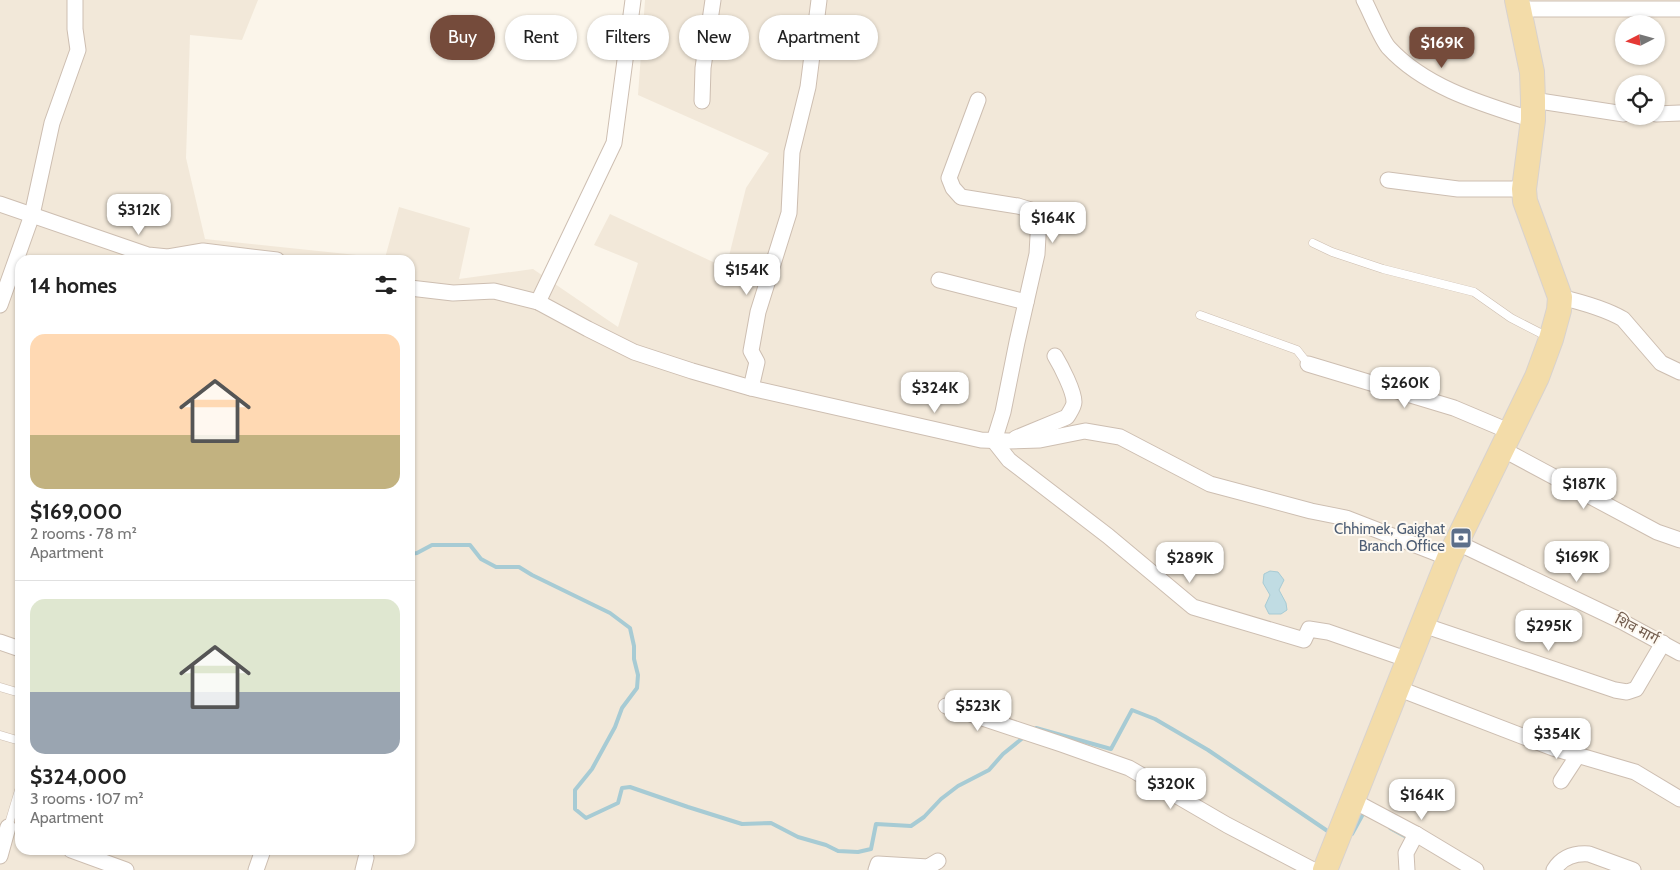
<!DOCTYPE html>
<html lang="en">
<head>
<meta charset="utf-8">
<style>
	:root { --surface:#fff; --page:#f6f6f6; --text:#222; --muted:#767676; --line:#e0e0e0; --accent:#754b3b }
	body { margin:0; font-family:Cabin,"Noto Sans Devanagari",sans-serif; background:var(--page); color:var(--text); height:100vh; display:flex; flex-direction:column; font-size:19px; white-space:nowrap }
	* { box-sizing:border-box; margin:0 }
	p { font-size:16px; color:var(--muted) }
	.icon { flex:none; width:28px; height:28px; fill:none; stroke:currentColor; stroke-width:2; stroke-linecap:round; stroke-linejoin:round }
	.map { position:relative; flex:1; overflow:hidden }
	.panel { position:absolute; left:15px; top:255px; width:400px; height:600px; display:flex; flex-direction:column; background:var(--surface); border-radius:15px; box-shadow:0 1px 4px #0004 }
	.panel>* { flex:none }
	.banner { position:absolute; left:430px; top:15px; width:475px; height:45px; display:flex; gap:10px }
	.needle { width:32px; rotate:264deg }
	.tools { position:absolute; left:1615px; top:15px; display:grid; gap:10px }
	.tools a { display:grid; place-items:center; width:50px; height:50px; border-radius:50%; background:var(--surface); box-shadow:0 1px 4px #0004; font-size:25px }
	.price { position:absolute; translate:-50% -42px; padding:0 11px; border-radius:10px; background:#fff; color:#222; font-size:16px; line-height:32px; filter:drop-shadow(0 1px 2px #0008) }
	.price::after { content:''; position:absolute; left:50%; top:30px; width:15px; height:11px; margin-left:-8px; background:inherit; clip-path:polygon(0 0,100% 0,50% 100%) }
	.price.active { background:var(--accent); color:#fff }
	ul { padding:0; list-style:none }
	li { display:grid; align-content:center; gap:10px; height:265px; padding:0 15px }
	li+li { border-top:1px solid var(--line) }
	li span { display:grid; place-items:center; height:155px; border-radius:15px; color:#555 }
	li>.icon { margin-inline-start:auto }
	span .icon { width:90px; height:90px; fill:#fffc; stroke-width:1 }
	li b { font-size:21px }
	h2 { display:flex; justify-content:space-between; align-items:center; height:60px; padding:0 15px; font-size:21px }
	.chip { padding:0 18px; border-radius:22px; background:var(--surface); box-shadow:0 1px 4px #0004; font-size:18px; line-height:45px }
	.chip.active { background:var(--accent); color:#fff }
	.map>svg:first-child { display:block }
	.residential { fill:#f2e8d9; fill-rule:evenodd }
	.water { fill:#c0dce3; stroke:#a7cbd4 }
	.lines { fill:none; stroke-linecap:round; stroke-linejoin:round }
	.stream { stroke:#a7cbd4; stroke-width:4 }
	.lane-casing { stroke:#cdbeb1; stroke-width:9 }
	.street-casing { stroke:#cdbeb1; stroke-width:17 }
	.primary-casing { stroke:#d8d2ce; stroke-width:26 }
	.lane { stroke:#fff; stroke-width:8 }
	.street { stroke:#fff; stroke-width:15 }
	.primary { stroke:#f3dca9; stroke-width:24 }
	.labels { text-anchor:middle; stroke-width:4; stroke-linejoin:round; paint-order:stroke }
	.service-label { font-size:15px; fill:#4e5e75; stroke:#fef9f1; text-anchor:end }
	.street-label { font-size:15px; fill:#745e4f; stroke:#fef9f1 }
</style>
</head>
<body>
<div class="map">
<svg width="1680" height="870" viewBox="0 0 1680 870">
	<rect width="100%" height="100%" fill="#fbf5ea"/>
	<!-- residential -->
	<path class="residential" d="M0 0H258L242 40 190 35 186 158 205 239 385 258 399 207 470 228 459 279 533 269 618 327 638 263 594 245 610 214 726 268 746 188 769 153 638 95 645 0H1680V870H0ZM1624 24H1656V56H1624ZM1624 84H1656V116H1624ZM20 260H410V850H20Z"/>
	<!-- water -->
	<path class="water" d="M1270 571 1278 572 1284 580 1279 590 1286 603 1287 610 1281 614H1269L1265 606 1270 595 1263 583 1264 574Z"/>
	<g class="lines">
		<!-- stream -->
		<g class="stream">
			<path d="M410 554 417 553 432 545H470L481 559 496 567H519L532 575 610 613 630 628 634 646V659L638 675 637 688 622 708 615 727 592 769 575 790V809L586 818 618 803 622 788 630 787 688 807 742 824 771 823 798 837 826 845 838 851 858 852 871 849 876 824 911 826 924 817 941 799 958 786 989 770 1003 754 1024 737"/>
			<path d="M1036 728 1111 749 1132 710 1155 719 1208 750 1329 832"/>
			<path d="M1390 828 1410 839"/>
			<path d="M1352 834 1363 814"/>
		</g>
		<!-- lane casing -->
		<g class="lane-casing">
			<g id="lane">
				<path d="M1313 243 1332 252 1383 269 1474 292 1511 318 1550 338"/>
				<path d="M1200 315 1297 350 1308 364"/>
				<path d="M0 687 20 693"/>
				<path d="M0 735 20 741"/>
				<path d="M8 827 20 787"/>
			</g>
		</g>
		<!-- street casing -->
		<g class="street-casing">
			<g id="street">
				<path d="M1364 0C1370 11 1382 41 1389 48 1426 88 1483 104 1533 120"/>
				<path d="M1520 9H1680"/>
				<path d="M978 100 949 178 953 188 961 197 1018 206 1031 210 1039 218 1037 254 1017 342 1003 412 994 441 1009 460 1108 536 1193 607 1304 640 1309 629 1328 632 1409 660"/>
				<path d="M1533 100 1624 114"/>
				<path d="M702 101 703 68 713 0"/>
				<path d="M1656 114 1680 113"/>
				<path d="M1388 180 1458 189H1524"/>
				<path d="M0 204 148 255 168 257 203 251 277 260"/>
				<path d="M939 280 1026 302"/>
				<path d="M410 288 453 293 494 291 538 302 588 329 634 352 692 371 751 388 981 440 1008 441 1040 440 1085 431 1120 437 1210 484 1311 511 1346 518 1449 558"/>
				<path d="M1560 297C1581 302 1604 308 1623 319L1661 363 1680 372"/>
				<path d="M538 302 614 143 633 0"/>
				<path d="M0 305 32 215 52 123 78 50 75 29V0"/>
				<path d="M1308 364 1454 408 1511 432"/>
				<path d="M751 388 757 362 751 351 758 312 789 213 792 152 808 87 819 0"/>
				<path d="M1016 438 1067 417C1069 413 1074 407 1074 402 1074 391 1061 366 1055 356"/>
				<path d="M1502 449 1657 532 1680 540"/>
				<path d="M1458 543 1621 621 1680 653"/>
				<path d="M1423 625 1615 690 1627 692 1636 689 1663 643"/>
				<path d="M0 642 20 649"/>
				<path d="M1397 688 1553 748 1635 772 1680 799"/>
				<path d="M946 706 1061 744 1129 768 1227 825 1313 870"/>
				<path d="M1561 781 1578 755"/>
				<path d="M1352 800 1416 834 1476 870"/>
				<path d="M71 850 126 870"/>
				<path d="M0 856 8 827"/>
				<path d="M256 870 263 850"/>
				<path d="M363 870 366 858"/>
				<path d="M876 870 878 864 928 867 938 861"/>
				<path d="M1407 870 1406 853 1416 834"/>
				<path d="M1554 870C1562 857 1575 853 1589 854L1633 870"/>
			</g>
		</g>
		<!-- primary casing -->
		<g class="primary-casing">
			<path id="primary" d="M1325 870 1449 558 1537 377 1551 339 1559 310 1560 297 1525 201 1524 189 1533 120V100L1532 72 1517 0"/>
		</g>
		<!-- lane -->
		<use href="#lane" class="lane"/>
		<!-- street -->
		<use href="#street" class="street"/>
		<!-- primary -->
		<use href="#primary" class="primary"/>
	</g>
	<!-- icons -->
	<defs>
		<g id="bank-square" transform="scale(1.125)"><rect x="-9" y="-9" width="18" height="18" rx="4" fill="#5c6f8a" stroke="#fef9f1"/><path d="M-6-4H6V4H-6ZM0-2.3a2.3 2.3 0 1 0 0 4.6a2.3 2.3 0 1 0 0-4.6Z" fill="#fff"/></g>
	</defs>
	<g fill-rule="evenodd">
		<use href="#bank-square" x="1461" y="538"/>
	</g>
	<g class="labels">
		<!-- service labels -->
		<g class="service-label">
			<text x="1445" y="534">Chhimek, Gaighat<tspan x="1445" dy="17">Branch Office</tspan></text>
		</g>
		<!-- street labels -->
		<g class="street-label">
			<text transform="translate(1637 629) rotate(28)" y="5">शिव मार्ग</text>
		</g>
	</g>
</svg>
<div class="tools">
<a><svg class="needle" viewBox="-14 -14 28 28"><path d="M0-13l5 13h-10z" fill="#e53935"/><path d="M0 13l5-13h-10z" fill="#767676"/></svg></a>
<a><svg class="icon" aria-label="locate" viewBox="0 0 24 24"><circle cx="12" cy="12" r="6"/><path d="M12 2v4M12 18v4M2 12h4M18 12h4"/></svg></a>
</div>
<b class="price active" style="left:1442px;top:69px">$169K</b>
<b class="price" style="left:139px;top:236px">$312K</b>
<b class="price" style="left:1053px;top:244px">$164K</b>
<b class="price" style="left:747px;top:296px">$154K</b>
<b class="price" style="left:1405px;top:409px">$260K</b>
<b class="price" style="left:935px;top:414px">$324K</b>
<b class="price" style="left:1584px;top:510px">$187K</b>
<b class="price" style="left:1577px;top:583px">$169K</b>
<b class="price" style="left:1190px;top:584px">$289K</b>
<b class="price" style="left:1549px;top:652px">$295K</b>
<b class="price" style="left:978px;top:732px">$523K</b>
<b class="price" style="left:1557px;top:760px">$354K</b>
<b class="price" style="left:1171px;top:810px">$320K</b>
<b class="price" style="left:1422px;top:821px">$164K</b>
<div class="banner">
<a class="chip active">Buy</a>
<a class="chip">Rent</a>
<a class="chip">Filters</a>
<a class="chip">New</a>
<a class="chip">Apartment</a>
</div>
<section class="panel">
<h2>14 homes<svg class="icon" aria-label="filters" viewBox="0 0 24 24"><path d="M4 7h16M4 17h16"/><circle cx="9" cy="7" r="2"/><circle cx="15" cy="17" r="2"/></svg></h2>
<ul>
<li><span style="background:linear-gradient(#ffd9b3 65%,#c2b280 0)"><svg class="icon" aria-label="home" viewBox="0 0 24 24"><path d="M3 11l9-7 9 7M6 9v11h12V9"/></svg></span><div><b>$169,000</b><p>2 rooms · 78 m²</p><p>Apartment</p></div></li>
<li><span style="background:linear-gradient(#dfe7d0 60%,#9aa5b1 0)"><svg class="icon" aria-label="home" viewBox="0 0 24 24"><path d="M3 11l9-7 9 7M6 9v11h12V9"/></svg></span><div><b>$324,000</b><p>3 rooms · 107 m²</p><p>Apartment</p></div></li>
</ul>
</section>
</div>
</body>
</html>
